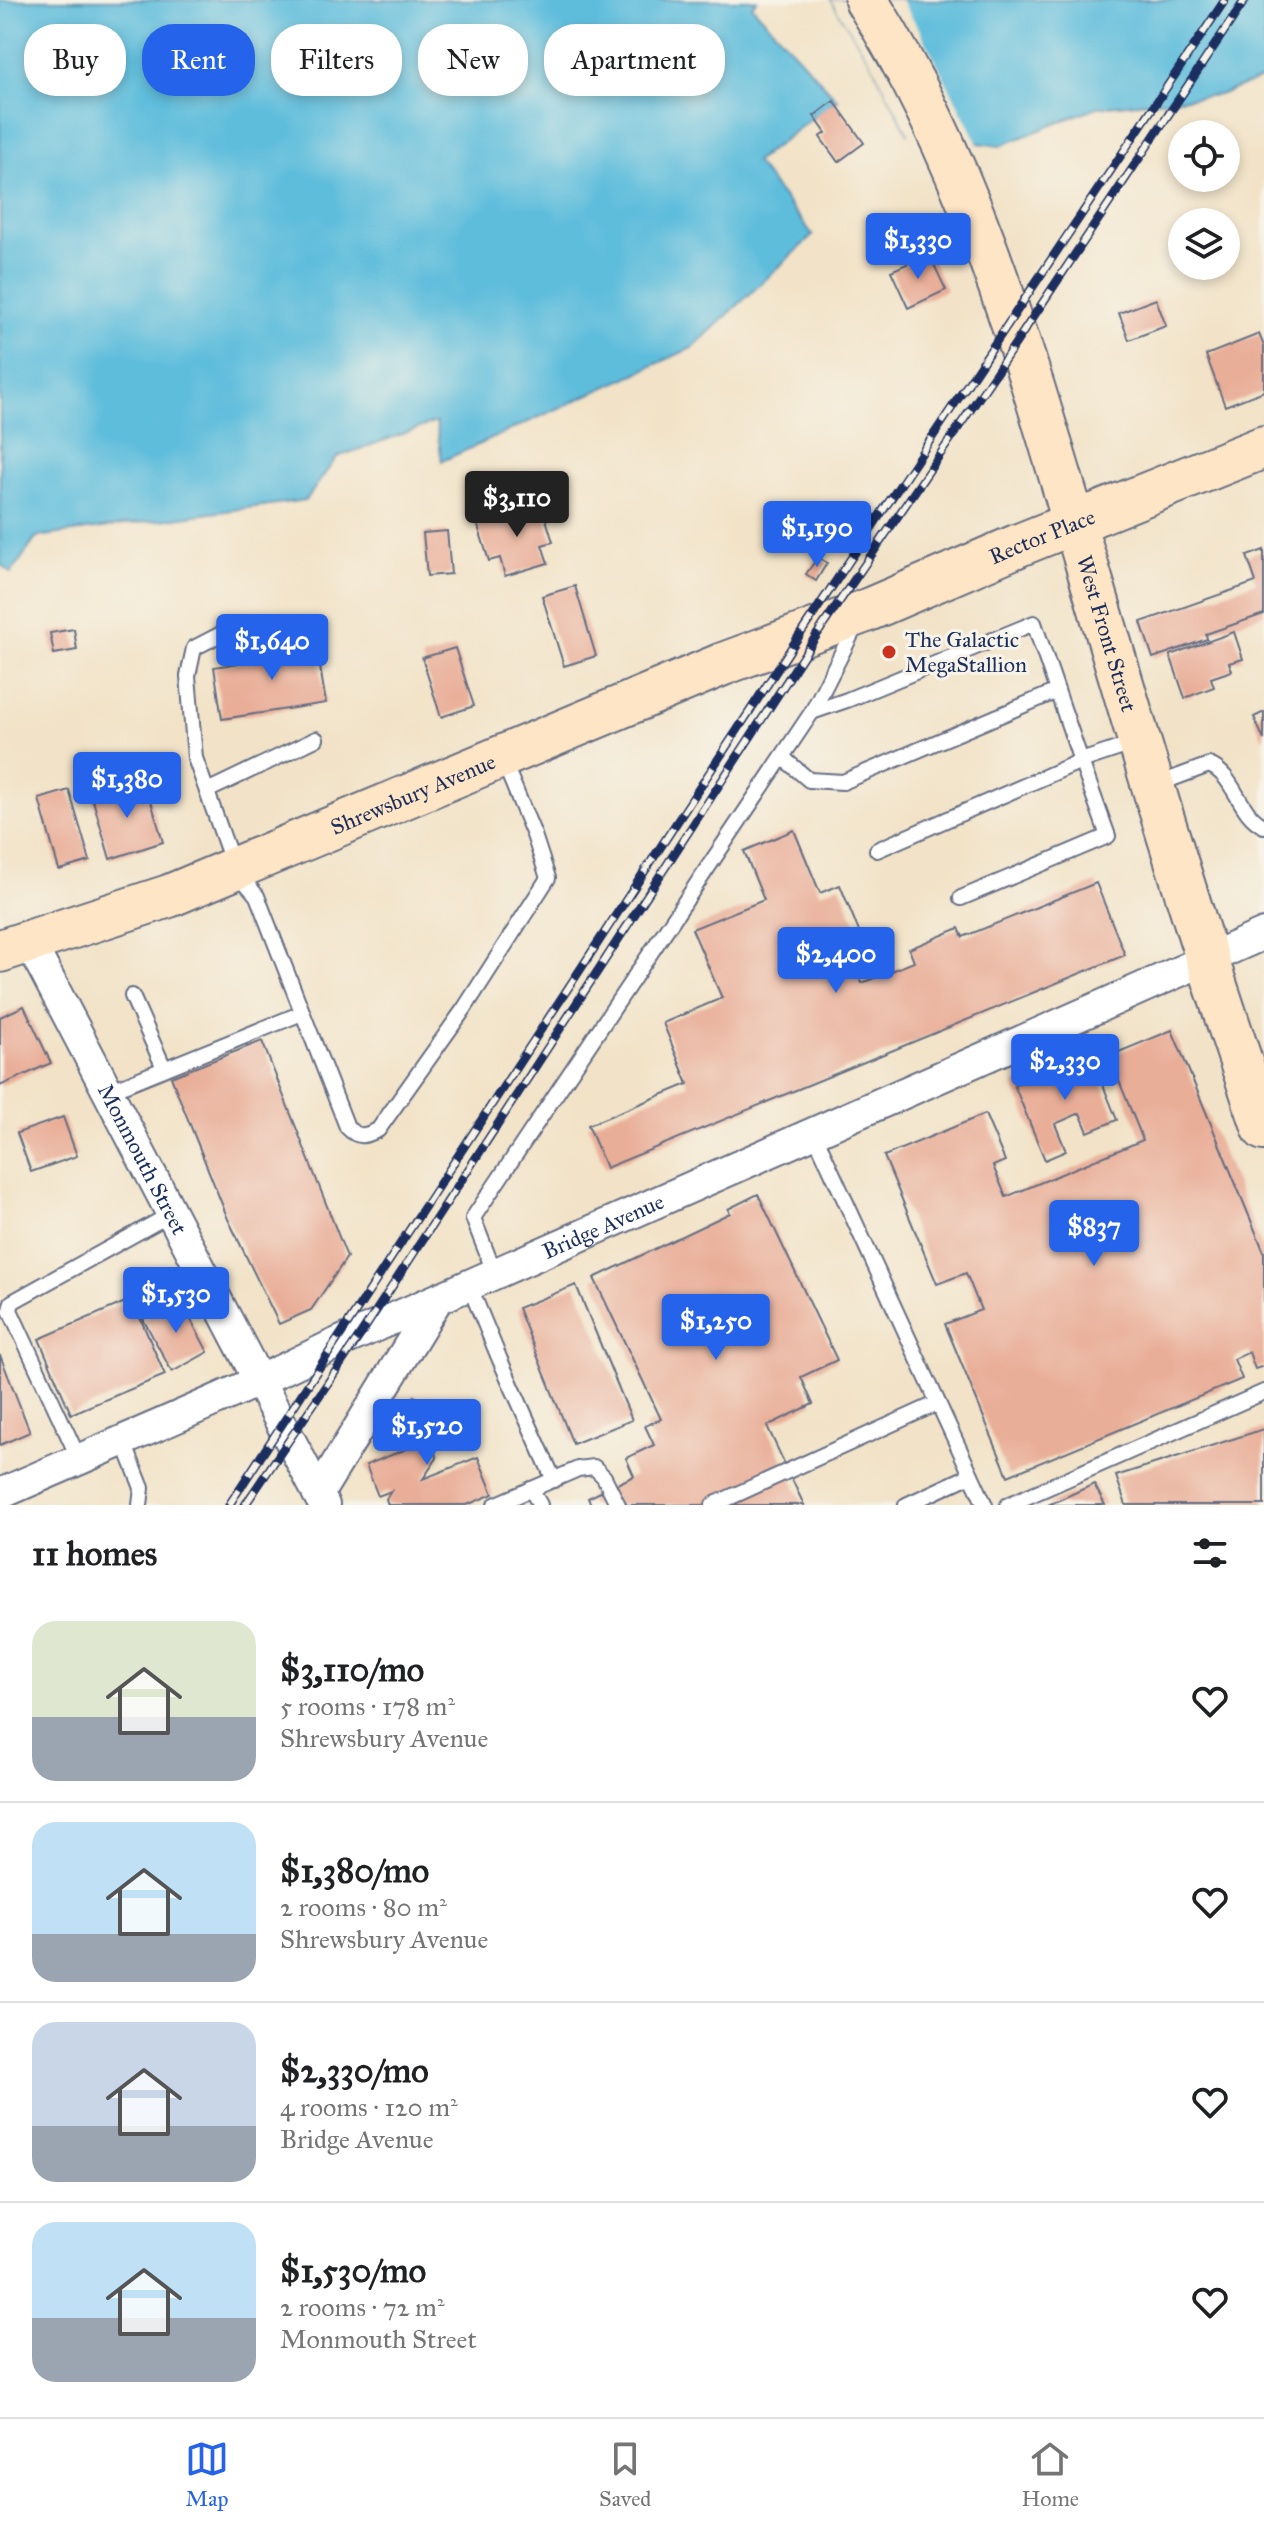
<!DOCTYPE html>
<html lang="en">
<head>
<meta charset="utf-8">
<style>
	:root { --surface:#fff; --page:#f6f6f6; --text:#202124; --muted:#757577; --line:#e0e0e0; --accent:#2563eb }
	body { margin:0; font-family:"IM FELL Great Primer",serif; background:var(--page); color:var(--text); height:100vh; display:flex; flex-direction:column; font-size:30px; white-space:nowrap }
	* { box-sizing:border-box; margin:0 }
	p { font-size:26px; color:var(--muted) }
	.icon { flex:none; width:44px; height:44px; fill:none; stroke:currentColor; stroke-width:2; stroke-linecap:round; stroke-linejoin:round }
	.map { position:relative; height:1505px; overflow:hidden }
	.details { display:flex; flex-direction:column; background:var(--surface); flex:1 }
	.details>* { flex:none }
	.banner { position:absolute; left:24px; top:24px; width:800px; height:72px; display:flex; gap:16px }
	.controls { position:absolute; left:1168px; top:120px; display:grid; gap:16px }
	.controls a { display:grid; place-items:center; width:72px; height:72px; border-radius:50%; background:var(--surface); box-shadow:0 4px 12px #0003; font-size:40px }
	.price { position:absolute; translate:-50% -68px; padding:0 18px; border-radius:8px; background:var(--accent); color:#fff; font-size:26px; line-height:52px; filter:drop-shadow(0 2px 4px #0008) }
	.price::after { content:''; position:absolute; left:50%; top:48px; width:24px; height:18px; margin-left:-12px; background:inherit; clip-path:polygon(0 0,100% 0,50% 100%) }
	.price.active { background:#222; color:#fff }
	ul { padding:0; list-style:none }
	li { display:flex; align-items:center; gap:24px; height:200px; padding:0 32px }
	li+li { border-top:2px solid var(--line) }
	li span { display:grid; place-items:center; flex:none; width:224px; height:160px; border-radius:24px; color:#555 }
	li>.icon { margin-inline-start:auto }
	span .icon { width:96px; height:96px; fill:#fffc; stroke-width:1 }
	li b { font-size:34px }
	h2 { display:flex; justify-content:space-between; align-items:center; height:96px; padding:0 32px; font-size:34px }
	.pill { padding:0 28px; border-radius:32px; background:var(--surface); box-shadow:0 4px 12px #0003; font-size:28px; line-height:72px }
	.pill.active { background:var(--accent); color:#fff }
	.tabs { display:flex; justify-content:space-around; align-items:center; height:112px; border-top:2px solid var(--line); background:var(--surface); font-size:22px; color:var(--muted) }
	.tabs a { display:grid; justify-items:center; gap:4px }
	.tabs .active { color:var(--accent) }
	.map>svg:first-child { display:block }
	.water { fill:#5ebddc; stroke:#3c769d; stroke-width:2 }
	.pier { fill:#f2e3c8 }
	.building { fill:#e9ae98 }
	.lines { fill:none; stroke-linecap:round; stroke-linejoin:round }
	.service-casing { stroke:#666e83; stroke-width:18 }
	.minor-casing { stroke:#666e83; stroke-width:34 }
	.secondary-casing { stroke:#666e83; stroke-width:46 }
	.service { stroke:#fff; stroke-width:14 }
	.minor { stroke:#fff; stroke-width:30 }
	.secondary { stroke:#fee5c5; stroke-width:42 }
	.rail-casing { stroke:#1b2f5e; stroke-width:9 }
	.rail { stroke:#f7f3e8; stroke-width:6; stroke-dasharray:18; stroke-linecap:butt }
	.poi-dot { fill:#c8321e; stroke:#f7f3e8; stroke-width:3 }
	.labels { text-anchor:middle; stroke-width:6; stroke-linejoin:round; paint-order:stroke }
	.street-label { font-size:22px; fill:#1b2f5e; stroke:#f7f3e8 }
	.poi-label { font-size:22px; fill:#1b2f5e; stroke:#f7f3e8; text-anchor:start }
</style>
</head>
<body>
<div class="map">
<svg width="1264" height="1505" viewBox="0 0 1264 1505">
	<rect width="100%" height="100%" fill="#f7f3e8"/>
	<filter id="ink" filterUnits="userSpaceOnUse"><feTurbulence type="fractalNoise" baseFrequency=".0125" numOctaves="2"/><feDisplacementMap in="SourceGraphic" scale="16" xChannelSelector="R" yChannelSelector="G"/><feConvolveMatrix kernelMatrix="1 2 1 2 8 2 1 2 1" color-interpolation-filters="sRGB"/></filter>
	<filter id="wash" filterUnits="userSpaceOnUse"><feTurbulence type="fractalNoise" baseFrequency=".006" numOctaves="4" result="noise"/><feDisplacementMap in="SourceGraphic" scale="32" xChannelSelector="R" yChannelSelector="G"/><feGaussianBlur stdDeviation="1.8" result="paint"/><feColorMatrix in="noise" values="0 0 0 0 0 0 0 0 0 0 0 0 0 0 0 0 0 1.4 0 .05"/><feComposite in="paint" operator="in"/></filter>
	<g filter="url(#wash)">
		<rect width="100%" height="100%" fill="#f2e3c8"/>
		<!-- water -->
		<g class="water">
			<path d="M0 0H757L752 6 837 99 755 162 813 235 692 348 442 461 436 422 337 457 306 500 37 537 11 573 0 564Z"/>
			<path d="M831 0H1264V78L1219 95 1097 107 1000 146 908 133 872 64Z"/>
		</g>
		<!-- pier -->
		<path class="pier" d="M831 0H901L921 32 979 146 910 136 872 64Z"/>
		<g id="blocks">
			<!-- building -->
			<g class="building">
				<path d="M834 101 864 143 838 162 820 137 826 133 814 116Z"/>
				<path d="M929 254 946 290 908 308 891 271Z"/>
				<path d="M1156 299 1166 326 1129 340 1119 313Z"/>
				<path d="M1259 334 1264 346V391L1225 406 1206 355Z"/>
				<path d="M541 503 553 542 542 545 548 563 505 576 500 558 489 561 477 523Z"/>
				<path d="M447 531 451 574 427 576 423 533Z"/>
				<path d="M1264 550V614L1206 634 1207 639 1153 658 1141 622 1256 582 1247 556Z"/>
				<path d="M818 557 827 563 816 581 806 574Z"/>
				<path d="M575 586 596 656 564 666 542 596Z"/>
				<path d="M74 629 77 650 54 654 50 633Z"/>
				<path d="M1234 632 1243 659 1229 663 1232 671 1211 678 1214 687 1185 698 1170 655Z"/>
				<path d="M315 637 326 703 222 719 214 667 284 656 282 643Z"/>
				<path d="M455 648 474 706 441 717 422 658Z"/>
				<path d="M1264 712V740L1254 717Z"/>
				<path d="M145 781 163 842 110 859 92 797Z"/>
				<path d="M69 790 90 861 59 870 39 799Z"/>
				<path d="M794 830 820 893 840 885 865 946 849 952 862 983 914 962 909 949 959 928 963 937 1096 883 1125 955 606 1168 588 1125 688 1084 663 1023 722 998 692 929 764 900 744 851Z"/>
				<path d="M24 1006 51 1063 0 1086V1017Z"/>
				<path d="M1172 1030 1264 1252V1366L1255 1369 1249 1352 1234 1359 1242 1379 1008 1476 945 1324 981 1310 966 1273 937 1284 884 1156 985 1114 1005 1161 993 1166 1006 1197 1143 1140 1109 1056Z"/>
				<path d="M262 1041 347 1257 311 1310 279 1324 228 1219 171 1077Z"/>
				<path d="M1090 1053 1117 1120 1088 1132 1080 1113 1055 1124 1066 1151 1045 1160 1014 1085Z"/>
				<path d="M63 1117 77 1156 31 1172 17 1133Z"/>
				<path d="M758 1194 837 1360 801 1377 813 1404 767 1426 804 1505H591L588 1498 634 1476 626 1458 654 1445 645 1426 661 1419 594 1278 730 1213 728 1209Z"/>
				<path d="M576 1285 632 1420 573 1444 518 1308Z"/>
				<path d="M132 1299 165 1375 71 1414 39 1339Z"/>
				<path d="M180 1299 208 1352 172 1372 143 1319Z"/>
				<path d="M0 1355 30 1432 0 1445Z"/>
				<path d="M414 1396 454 1422 444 1437 431 1442 437 1458 423 1479 478 1457 493 1494 467 1505H388L386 1499 391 1491 378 1496 366 1465 427 1441 399 1419Z"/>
				<path d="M1264 1429V1505H1126L1116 1476Z"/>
				<path d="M1094 1484 1105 1505H1048Z"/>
			</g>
		</g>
	</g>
	<g filter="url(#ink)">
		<use href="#blocks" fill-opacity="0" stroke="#666e83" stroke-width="2"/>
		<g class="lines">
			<!-- service casing -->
			<g class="service-casing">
				<g id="service">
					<path d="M271 627 221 634 194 648 188 676 195 758 235 870 257 896 347 1127C358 1139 365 1136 378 1130L464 1009 548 878 534 835 503 760"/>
					<path d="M812 712 857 623"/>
					<path d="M782 757 809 780 843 782 1057 691"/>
					<path d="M1158 784 1209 765C1235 775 1238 814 1264 826"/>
					<path d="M207 791 316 739"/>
					<path d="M877 850 1081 761 1108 836 961 898"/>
					<path d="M132 996 164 1068"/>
					<path d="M107 1092 302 1013"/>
					<path d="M814 1133 985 1505"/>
					<path d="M495 1274 473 1218 812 712 847 700 1034 623 1081 761 1135 743"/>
					<path d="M469 1285 500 1360 554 1480"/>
					<path d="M123 1440 142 1488 140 1505"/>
					<path d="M79 1459 10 1310 12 1302 171 1214"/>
					<path d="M531 1489 540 1505"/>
					<path d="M495 1505 578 1469 594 1467 604 1477 618 1505"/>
					<path d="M713 1505 938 1403"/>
					<path d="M906 1505 971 1475"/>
					<path d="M1008 1505 1264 1392"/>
				</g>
			</g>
			<!-- minor casing -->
			<g class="minor-casing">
				<g id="minor">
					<path id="s1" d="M29 941 324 1505"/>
					<path id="s2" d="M0 1494C110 1445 223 1400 331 1346L1264 934"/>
					<path d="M318 1494 437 1300"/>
				</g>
			</g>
			<!-- secondary casing -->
			<g class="secondary-casing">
				<g id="secondary">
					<path id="s3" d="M866 0C975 171 1028 370 1086 562 1142 752 1199 942 1264 1129"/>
					<path id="s4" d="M0 951 169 896 723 664 863 612 1019 545 1264 447"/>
				</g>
			</g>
			<!-- service -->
			<use href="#service" class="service"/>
			<!-- minor -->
			<use href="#minor" class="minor"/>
			<!-- secondary -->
			<use href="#secondary" class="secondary"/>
			<!-- rail casing -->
			<g class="rail-casing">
				<g id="rail">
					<path d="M229 1505 801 633 1225 0"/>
					<path d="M245 1505 361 1334 822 627 995 374 1245 0"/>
				</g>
			</g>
			<!-- rail -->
			<use href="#rail" class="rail"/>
		</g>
	</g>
	<!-- markers -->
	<circle class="poi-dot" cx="889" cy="652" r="8"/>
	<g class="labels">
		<!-- street labels -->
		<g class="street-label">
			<text dy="8" stroke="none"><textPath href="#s4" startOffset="1122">Rector Place</textPath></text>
			<text dy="8" stroke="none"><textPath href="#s3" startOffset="680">West Front Street</textPath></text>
			<text dy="8" stroke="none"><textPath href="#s4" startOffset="442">Shrewsbury Avenue</textPath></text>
			<text dy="8" stroke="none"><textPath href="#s1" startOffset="246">Monmouth Street</textPath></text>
			<text dy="8" stroke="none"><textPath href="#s2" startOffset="660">Bridge Avenue</textPath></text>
		</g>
		<!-- poi labels -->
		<g class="poi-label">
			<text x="905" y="647">The Galactic<tspan x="905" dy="25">MegaStallion</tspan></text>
		</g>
	</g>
</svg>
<div class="controls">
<a><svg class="icon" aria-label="locate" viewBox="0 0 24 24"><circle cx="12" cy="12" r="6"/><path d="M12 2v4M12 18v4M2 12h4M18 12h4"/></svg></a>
<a><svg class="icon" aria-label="layers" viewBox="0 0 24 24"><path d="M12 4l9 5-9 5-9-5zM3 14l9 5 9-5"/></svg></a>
</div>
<b class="price" style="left:918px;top:281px">$1,330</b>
<b class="price active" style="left:517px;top:539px">$3,110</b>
<b class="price" style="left:817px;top:569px">$1,190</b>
<b class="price" style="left:272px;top:682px">$1,640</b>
<b class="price" style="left:127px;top:820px">$1,380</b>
<b class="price" style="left:836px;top:995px">$2,400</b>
<b class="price" style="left:1065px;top:1102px">$2,330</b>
<b class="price" style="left:1094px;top:1268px">$837</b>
<b class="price" style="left:176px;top:1335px">$1,530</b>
<b class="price" style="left:716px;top:1362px">$1,250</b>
<b class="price" style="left:427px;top:1467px">$1,520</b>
<div class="banner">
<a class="pill">Buy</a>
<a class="pill active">Rent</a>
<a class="pill">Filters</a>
<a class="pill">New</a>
<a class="pill">Apartment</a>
</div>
</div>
<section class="details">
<h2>11 homes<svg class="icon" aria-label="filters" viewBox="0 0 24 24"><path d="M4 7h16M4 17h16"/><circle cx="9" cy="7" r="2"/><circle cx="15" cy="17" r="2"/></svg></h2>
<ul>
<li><span style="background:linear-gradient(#dfe7d0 60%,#9aa5b1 0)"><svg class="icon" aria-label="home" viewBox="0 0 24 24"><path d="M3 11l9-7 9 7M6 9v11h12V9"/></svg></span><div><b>$3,110/mo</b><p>5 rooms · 178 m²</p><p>Shrewsbury Avenue</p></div><svg class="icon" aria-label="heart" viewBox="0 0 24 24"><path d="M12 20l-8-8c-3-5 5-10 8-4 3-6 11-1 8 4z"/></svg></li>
<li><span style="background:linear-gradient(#bfe0f5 70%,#9aa5b1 0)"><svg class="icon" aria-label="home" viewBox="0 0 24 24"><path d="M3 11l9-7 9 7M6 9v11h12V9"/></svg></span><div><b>$1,380/mo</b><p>2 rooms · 80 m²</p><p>Shrewsbury Avenue</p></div><svg class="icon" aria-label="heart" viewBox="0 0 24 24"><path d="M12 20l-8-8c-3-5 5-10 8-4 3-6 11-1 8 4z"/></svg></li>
<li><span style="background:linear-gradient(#c9d6e8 65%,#9aa5b1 0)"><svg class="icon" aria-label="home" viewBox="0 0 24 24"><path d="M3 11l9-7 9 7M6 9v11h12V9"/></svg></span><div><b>$2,330/mo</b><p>4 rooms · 120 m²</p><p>Bridge Avenue</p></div><svg class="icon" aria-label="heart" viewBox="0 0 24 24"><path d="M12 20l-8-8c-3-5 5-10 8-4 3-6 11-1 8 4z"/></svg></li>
<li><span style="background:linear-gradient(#bfe0f5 60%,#9aa5b1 0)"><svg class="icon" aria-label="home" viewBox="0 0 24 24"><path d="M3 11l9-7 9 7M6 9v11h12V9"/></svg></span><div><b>$1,530/mo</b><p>2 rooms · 72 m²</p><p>Monmouth Street</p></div><svg class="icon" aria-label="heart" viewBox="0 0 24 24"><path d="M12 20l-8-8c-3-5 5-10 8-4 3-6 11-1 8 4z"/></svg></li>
</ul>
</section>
<nav class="tabs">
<a class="active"><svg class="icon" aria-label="map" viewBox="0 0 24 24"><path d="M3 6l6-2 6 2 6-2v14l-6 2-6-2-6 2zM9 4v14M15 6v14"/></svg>Map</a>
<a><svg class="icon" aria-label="saved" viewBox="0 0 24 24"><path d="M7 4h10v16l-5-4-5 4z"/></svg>Saved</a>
<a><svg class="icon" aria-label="home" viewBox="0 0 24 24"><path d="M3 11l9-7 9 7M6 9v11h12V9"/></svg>Home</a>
</nav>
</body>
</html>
